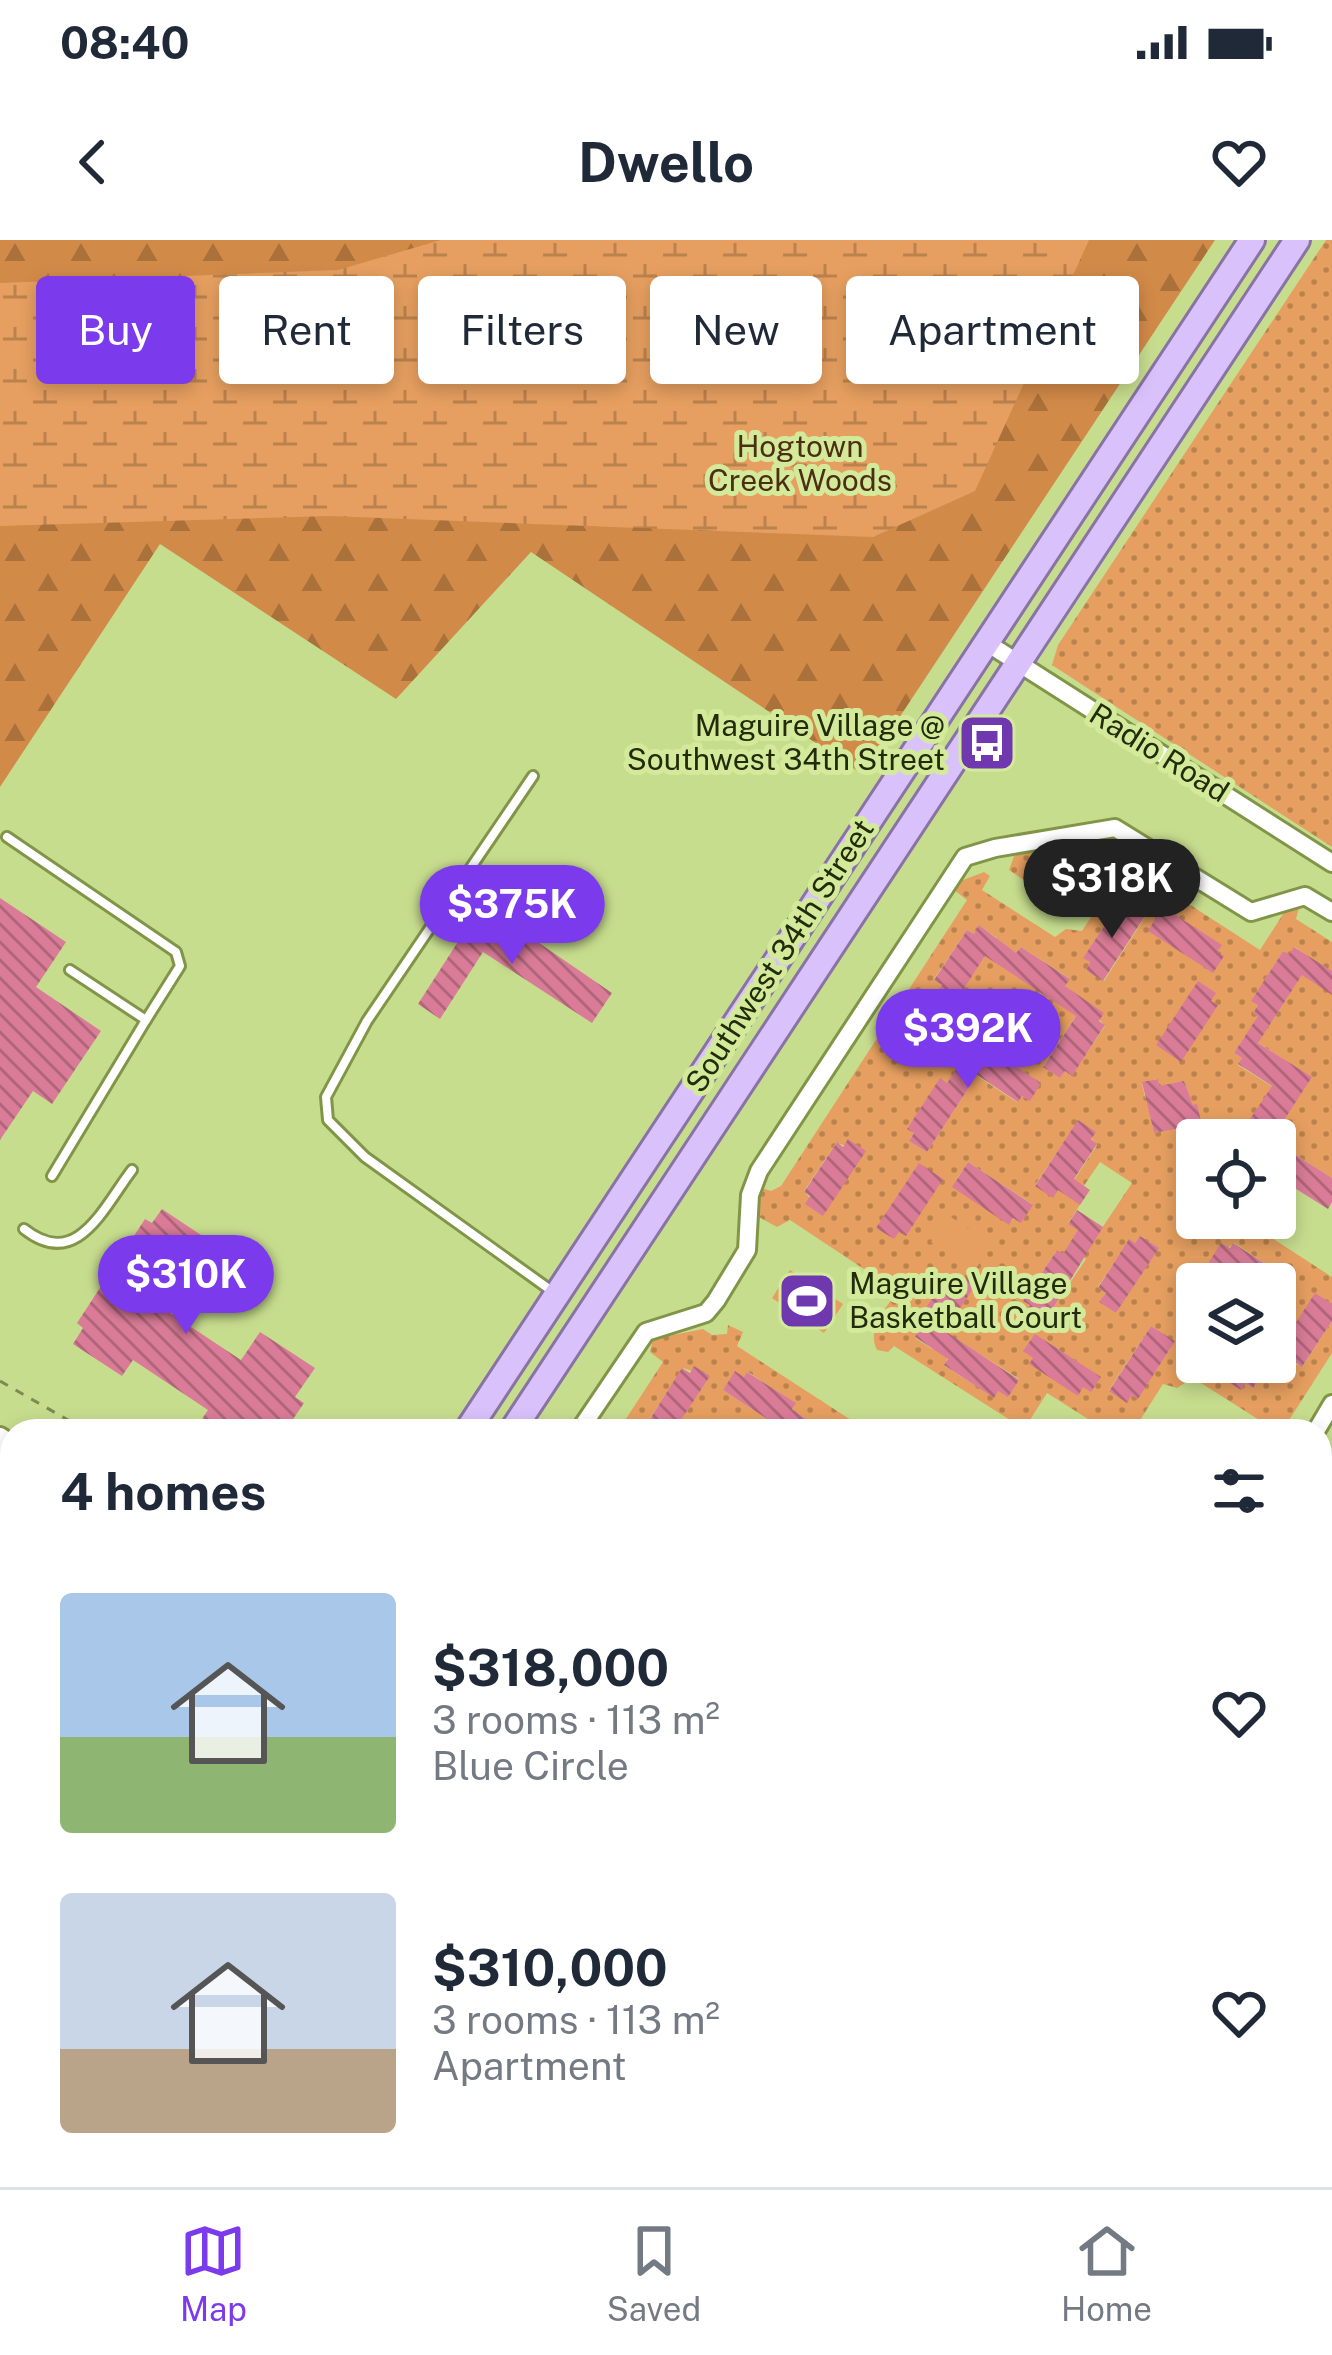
<!DOCTYPE html>
<html lang="en">
<head>
<meta charset="utf-8">
<style>
	:root { --surface:#fff; --page:#f6f6f7; --text:#1f2937; --muted:#747a83; --line:#e0e1e3; --accent:#7c3aed }
	body { margin:0; font-family:"Public Sans",sans-serif; background:var(--page); color:var(--text); height:100vh; display:flex; flex-direction:column; font-size:45px; white-space:nowrap }
	* { box-sizing:border-box; margin:0 }
	p { font-size:39px; color:var(--muted) }
	.icon { flex:none; width:66px; height:66px; fill:none; stroke:currentColor; stroke-width:2; stroke-linecap:round; stroke-linejoin:round }
	.map { position:relative; flex:1; overflow:hidden }
	.details { position:absolute; left:0px; top:1179px; width:1332px; height:768px; display:flex; flex-direction:column; background:var(--surface); border-radius:36px 36px 0 0; box-shadow:0 6px 18px #0003 }
	.details>* { flex:none }
	.hud { position:absolute; left:36px; top:36px; width:1260px; height:108px; display:flex; gap:24px }
	.controls { position:absolute; left:1176px; top:879px; display:grid; gap:24px }
	.controls a { display:grid; place-items:center; width:120px; height:120px; border-radius:12px; background:var(--surface); box-shadow:0 6px 18px #0003; font-size:60px }
	.price { position:absolute; translate:-50% -102px; padding:0 27px; border-radius:42px; background:var(--accent); color:#fff; font-size:39px; line-height:78px; filter:drop-shadow(0 3px 6px #0008) }
	.price::after { content:''; position:absolute; left:50%; top:72px; width:36px; height:27px; margin-left:-18px; background:inherit; clip-path:polygon(0 0,100% 0,50% 100%) }
	.price.on { background:#222; color:#fff }
	ul { padding:0; list-style:none }
	li { display:flex; align-items:center; gap:36px; height:300px; padding:0 60px }
	li span { display:grid; place-items:center; flex:none; width:336px; height:240px; border-radius:12px; color:#555 }
	li>.icon { margin-inline-start:auto }
	span .icon { width:144px; height:144px; fill:#fffc; stroke-width:1 }
	li b { font-size:51px }
	h2 { display:flex; justify-content:space-between; align-items:center; height:144px; padding:0 60px; font-size:51px }
	.pill { padding:0 42px; border-radius:12px; background:var(--surface); box-shadow:0 6px 18px #0003; font-size:42px; line-height:108px }
	.pill.on { background:var(--accent); color:#fff }
	.status { display:flex; justify-content:space-between; align-items:center; height:84px; padding:0 60px; background:var(--surface); direction:ltr }
	.status svg { height:33px; fill:currentColor }
	header { display:flex; justify-content:space-between; align-items:center; height:156px; padding:0 60px; background:var(--surface); font-size:54px; font-weight:700 }
	.menu { display:flex; justify-content:space-around; align-items:center; height:168px; border-top:3px solid var(--line); background:var(--surface); font-size:33px; color:var(--muted) }
	.menu a { display:grid; justify-items:center; gap:6px }
	.menu .on { color:var(--accent) }
	.map>svg:first-child { display:block }
	.grass { fill:url(#grass-dots); fill-rule:evenodd }
	.forest { fill:url(#forest-firs) }
	.wetland { fill:url(#wetland-marsh) }
	.garden { fill:#e69f60 }
	.building { fill:url(#building-back-hatch) }
	.lines { fill:none; stroke-linecap:round; stroke-linejoin:round }
	.service-casing { stroke:#819548; stroke-width:14 }
	.minor-casing { stroke:#819548; stroke-width:22 }
	.primary-casing { stroke:#8973a5; stroke-width:30 }
	.path { stroke:#7b8b51; stroke-width:3; stroke-dasharray:9 9; stroke-linecap:butt }
	.service { stroke:#fff; stroke-width:8 }
	.minor { stroke:#fff; stroke-width:16 }
	.primary { stroke:#d9c2fb; stroke-width:24 }
	.labels { text-anchor:middle; stroke-width:10; stroke-linejoin:round; paint-order:stroke }
	.park-label { font-size:30px; fill:#4c2f13; stroke:#d4ea9b }
	.poi-label { font-size:30px; fill:#232b0a; stroke:#d4ea9b; text-anchor:end }
	.street-label { font-size:30px; fill:#232b0a; stroke:#d4ea9b }
</style>
</head>
<body>
<div class="status"><b>08:40</b><svg viewBox="0 0 49 12"><path d="M0 12V9h3v3zM5 12V6h3v6zM10 12V3h3v9zM15 12V0h3v12zM26 1h20v11H26zM47 4h2v5h-2z"/></svg></div>
<header><svg class="icon" aria-label="back" viewBox="0 0 24 24"><path d="M15 5l-7 7 7 7"/></svg>Dwello<svg class="icon" aria-label="heart" viewBox="0 0 24 24"><path d="M12 20l-8-8c-3-5 5-10 8-4 3-6 11-1 8 4z"/></svg></header>
<div class="map">
<svg width="1332" height="1947" viewBox="0 0 1332 1947">
	<defs>
		<pattern id="grass-dots" width="8" height="8" patternUnits="userSpaceOnUse" patternTransform="scale(3)"><rect width="8" height="8" fill="#e69f60"/><path d="M2 2h.1M6 6h.1" fill="none" stroke="#ba824d" stroke-width="1.8" stroke-linecap="round"/></pattern>
		<pattern id="forest-firs" width="22" height="20" patternUnits="userSpaceOnUse" patternTransform="scale(3)"><rect width="22" height="20" fill="#d28a48"/><path d="M5 1l3.5 6h-7zM16 11l3.5 6h-7z" fill="#aa713a"/></pattern>
		<pattern id="wetland-marsh" width="20" height="14" patternUnits="userSpaceOnUse" patternTransform="scale(3)"><rect width="20" height="14" fill="#e69f60"/><path d="M1 5h8M5 5V1M11 12h8M15 12V8" fill="none" stroke="#ba824d"/></pattern>
		<pattern id="building-back-hatch" width="6" height="6" patternUnits="userSpaceOnUse" patternTransform="scale(3)"><rect width="6" height="6" fill="#da7c98"/><path d="M-1 5l2 2M0 0l6 6M5-1l2 2" fill="none" stroke="#b0667a"/></pattern>
	</defs>
	<rect width="100%" height="100%" fill="#c7dd8e"/>
	<!-- grass -->
	<g class="grass">
		<path d="M1326 0H1332V607L1052 425 1058 405Z"/>
		<path d="M1072 603 1086 607 1090 619 1064 657 1050 658 1009 630 1014 616Z"/>
		<path d="M1131 613 1140 620 1139 632 1260 710 1285 671 1300 664 1296 679 1332 702V938L1285 908 1275 923V900H1271L1287 874 1243 891 1256 900H1197V978H1241L1332 1037V1064L1275 1115V1063L1287 1047 1279 1041 1283 1035 1234 1003 1210 1022 1245 1044H1197V1091L1188 1106 1195 1111 1192 1118 1241 1149 1246 1143 1254 1147 1264 1131 1251 1122 1275 1120 1303 1126 1332 1081V1113L1284 1188 1287 1191H1260L1264 1183 1193 1138 1177 1148 1163 1144 1135 1188 1137 1191H1107L1047 1153 1023 1191H1006L1010 1180 894 1106 888 1112 877 1110C866 1089 886 1069 897 1051L790 980 777 987 759 977V947L771 951 781 946 967 660 954 650 955 643 984 632 990 636 982 650 1055 697 1066 689 1082 691 1116 638 1110 628C1113 617 1120 613 1131 613ZM1128 665 1145 677 1104 741 1086 730 1090 722 1084 717 1115 669 1123 673ZM980 686 997 698 954 763 937 753 942 745 934 739 967 690 974 694ZM1021 707 1069 738 1065 746 1073 752 1064 767 999 725 1008 709 1016 713ZM1295 707 1312 719 1271 783 1253 773 1258 765 1252 760 1283 711 1289 714ZM1085 762 1105 786 1072 835 1065 831 1060 838 1043 826ZM1246 795 1311 837 1287 856 1238 825 1242 818 1234 813ZM976 800 1040 843 1030 860 1022 856 1017 862 968 830 972 823 964 817ZM953 835 969 847 927 912 909 901 914 893 908 888 940 839 947 843ZM1157 839 1161 852 1184 841 1203 895 1189 898 1183 871 1168 890 1154 893 1150 876 1158 856 1145 858 1142 843ZM1078 881 1097 905 1065 954 1058 950 1052 957 1035 945ZM836 903 865 911 823 975 804 951ZM968 922 1032 964 1021 983 1014 978 1009 984 956 940ZM1100 922 1132 943 1094 1000 1068 983 1083 960 1077 956ZM1140 996 1158 1008 1116 1073 1100 1062 1106 1053 1098 1047 1129 1000 1135 1003ZM1069 1007 1086 1019 1043 1083 1026 1072 1030 1065 1024 1060 1056 1011 1063 1014ZM958 1032 975 1045 932 1109 915 1098 919 1090 914 1086 946 1036 952 1040ZM1151 1086 1167 1097 1163 1104 1170 1109 1138 1158 1132 1155 1127 1162 1109 1150ZM953 1097 1019 1139 1008 1156 998 1151 993 1157 945 1126Z"/>
		<path d="M728 1085 743 1092 737 1106 868 1191H836L828 1186 823 1191 792 1169 795 1163 748 1132 744 1137 735 1132 723 1150 785 1191H674L709 1137 683 1128 648 1181 654 1186 651 1191H618L663 1122 650 1112 653 1099 703 1089 712 1095 727 1094Z"/>
		<path d="M54 1935H576L584 1942 591 1935H643L648 1939 644 1947H46Z"/>
	</g>
	<!-- forest -->
	<path class="forest" d="M0 0H1215L862 534 531 312 396 459 160 304 0 547Z"/>
	<!-- wetland -->
	<path class="wetland" d="M441 0H1089L975 251 873 297 329 276 0 286V43L338 30Z"/>
	<!-- garden -->
	<g class="garden">
		<path d="M948 975 992 1004 975 1030 931 1002Z"/>
		<path d="M790 1030 843 1064 824 1093 772 1058Z"/>
		<path d="M1332 1289V1947H1185L1166 1935H1320V1307Z"/>
	</g>
	<!-- building -->
	<g class="building">
		<path d="M0 658 66 702 36 747 101 791 52 864 33 851 0 900Z"/>
		<path d="M479 662 612 753 592 783 483 712 440 779 418 764 461 697 457 695Z"/>
		<path d="M1128 665 1145 676 1103 741 1086 730 1090 722 1083 718 1116 668 1123 673Z"/>
		<path d="M1171 672 1222 705 1217 712 1224 716 1213 733 1148 691 1159 673 1166 678Z"/>
		<path d="M979 685 1016 713 1021 707 1070 739 1065 746 1104 773 1099 781 1105 785 1072 836 1065 831 1060 838 1043 827 1076 776 985 716 954 764 937 752 942 745 934 740 967 690 974 694Z"/>
		<path d="M1294 707 1332 731V755L1302 735 1258 803 1312 837 1271 900H1256L1242 891 1272 846 1238 824 1242 818 1234 813 1258 776 1253 773 1258 765 1251 761 1283 711 1289 714Z"/>
		<path d="M1198 741 1216 753 1211 761 1218 765 1181 822 1156 805Z"/>
		<path d="M976 800 1041 843 1030 861 1022 856 1018 862 977 835 927 912 909 901 914 893 907 889 940 838 947 843Z"/>
		<path d="M1158 839 1159 846 1184 841 1193 865 1197 864 1204 895 1189 898 1186 887 1154 893 1142 842Z"/>
		<path d="M1078 880 1096 892 1091 899 1097 904 1074 939 1090 950 1080 965 1058 950 1053 958 1035 946Z"/>
		<path d="M848 899 866 911 823 976 805 964 810 956 804 952 837 902 843 907Z"/>
		<path d="M1285 908 1332 938V962L1328 969 1277 937 1281 930 1275 923Z"/>
		<path d="M968 922 1033 965 1021 983 1013 978 1009 985 952 947Z"/>
		<path d="M919 923 943 939 906 996 899 992 894 999 876 988Z"/>
		<path d="M162 969 210 1001 164 1069 241 1120 260 1092 315 1128 295 1157 304 1163 285 1191H194L208 1170 133 1120 122 1136 73 1104 83 1088 77 1083 145 979 152 983Z"/>
		<path d="M1077 970 1103 987 1044 1083 1026 1072 1030 1065 1023 1061 1057 1010 1063 1014 1078 990 1068 984Z"/>
		<path d="M1140 996 1159 1008 1116 1073 1099 1062 1106 1053 1098 1048 1129 999 1135 1003Z"/>
		<path d="M1221 1003 1230 1008 1233 1003 1283 1035 1277 1044H1245L1209 1022Z"/>
		<path d="M957 1032 976 1044 945 1091 1019 1140 1008 1157 998 1151 994 1158 944 1125 948 1119 915 1097 919 1090 914 1086 946 1036 952 1040Z"/>
		<path d="M1315 1053 1332 1064V1081L1302 1127 1296 1123 1291 1130 1275 1120V1115Z"/>
		<path d="M1151 1086 1175 1101 1138 1159 1132 1155 1127 1163 1109 1151Z"/>
		<path d="M1035 1094 1101 1137 1091 1152 1083 1147 1078 1156 1029 1124 1033 1118 1023 1111Z"/>
		<path d="M1198 1122H1251L1265 1131 1253 1148 1246 1143 1241 1150Z"/>
		<path d="M694 1126 710 1136 674 1191H651L654 1186 648 1182 682 1128 690 1133Z"/>
		<path d="M735 1131 744 1137 747 1132 796 1163 792 1169 823 1191H785L723 1150Z"/>
	</g>
	<g class="lines">
		<!-- service casing -->
		<g class="service-casing">
			<g id="service">
				<path d="M533 536 367 781 326 857 328 880 365 917 556 1054"/>
				<path d="M7 597 176 712 180 726 146 780"/>
				<path d="M52 936 146 780 70 730"/>
				<path d="M24 989C77 1031 103 968 132 930"/>
				<path d="M7 1430 6 1418 12 1409"/>
				<path d="M0 1532 12 1540"/>
				<path d="M0 1587 12 1595"/>
				<path d="M0 1650 12 1658"/>
				<path d="M0 1715 12 1723"/>
				<path d="M0 1775 12 1757"/>
			</g>
		</g>
		<!-- minor casing -->
		<g class="minor-casing">
			<g id="minor">
				<path d="M987 403 1332 623"/>
				<path d="M579 1191 646 1092 706 1073 716 1061 747 1010 750 955 759 931 965 617 995 608 1115 588 1251 672 1305 656 1332 672"/>
				<path d="M1316 1191 1332 1164"/>
				<path d="M0 1196 12 1204"/>
				<path d="M0 1213 12 1221"/>
				<path d="M1320 1285 1332 1266"/>
				<path d="M1088 1935 1107 1947"/>
				<path d="M1134 1935 1153 1947"/>
			</g>
		</g>
		<!-- primary casing -->
		<g class="primary-casing">
			<g id="primary">
				<path d="M467 1191 1252 0"/>
				<path d="M512 1191 1297 0"/>
				<path d="M0 1904 12 1886"/>
				<path d="M16 1947 23 1935"/>
			</g>
		</g>
		<!-- path -->
		<g class="path">
			<path d="M0 1141 87 1191"/>
			<path d="M0 1236 12 1243"/>
			<path d="M1320 1356 1332 1365"/>
			<path d="M0 1402 12 1385"/>
			<path d="M0 1441 12 1449"/>
		</g>
		<!-- service -->
		<use href="#service" class="service"/>
		<!-- minor -->
		<use href="#minor" class="minor"/>
		<!-- primary -->
		<use href="#primary" class="primary"/>
	</g>
	<!-- icons -->
	<defs>
		<g id="bus-square" transform="scale(3)"><rect x="-9" y="-9" width="18" height="18" rx="4" fill="#6f38ae" stroke="#d4ea9b"/><path d="M-5-6H5V4H4V6H2V4H-2V6H-4V4H-5ZM-3.5-4V0h7V-4ZM-3.5 1.2v1.5H-2V1.2ZM2 1.2v1.5H3.5V1.2Z" fill="#fff"/></g>
		<g id="stadium-square" transform="scale(3)"><rect x="-9" y="-9" width="18" height="18" rx="4" fill="#6f38ae" stroke="#d4ea9b"/><path d="M0-5a6.5 5 0 1 0 0 10a6.5 5 0 1 0 0-10ZM-3.5-1.8h7v3.6h-7Z" fill="#fff"/></g>
	</defs>
	<g fill-rule="evenodd">
		<use href="#bus-square" x="987" y="503"/>
		<use href="#stadium-square" x="807" y="1061"/>
	</g>
	<g class="labels">
		<!-- park labels -->
		<g class="park-label">
			<text x="800" y="217">Hogtown<tspan x="800" dy="34">Creek Woods</tspan></text>
		</g>
		<!-- poi labels -->
		<g class="poi-label">
			<text x="945" y="496">Maguire Village @<tspan x="945" dy="34">Southwest 34th Street</tspan></text>
			<text x="849" y="1054" text-anchor="start">Maguire Village<tspan x="849" dy="34">Basketball Court</tspan></text>
		</g>
		<!-- street labels -->
		<g class="street-label">
			<text transform="translate(1159 513) rotate(32)" y="10">Radio Road</text>
			<text transform="translate(780 716) rotate(-57)" y="10">Southwest 34th Street</text>
		</g>
	</g>
</svg>
<div class="controls">
<a><svg class="icon" aria-label="locate" viewBox="0 0 24 24"><circle cx="12" cy="12" r="6"/><path d="M12 2v4M12 18v4M2 12h4M18 12h4"/></svg></a>
<a><svg class="icon" aria-label="layers" viewBox="0 0 24 24"><path d="M12 4l9 5-9 5-9-5zM3 14l9 5 9-5"/></svg></a>
</div>
<b class="price on" style="left:1112px;top:701px">$318K</b>
<b class="price" style="left:512px;top:727px">$375K</b>
<b class="price" style="left:968px;top:851px">$392K</b>
<b class="price" style="left:186px;top:1097px">$310K</b>
<div class="hud">
<a class="pill on">Buy</a>
<a class="pill">Rent</a>
<a class="pill">Filters</a>
<a class="pill">New</a>
<a class="pill">Apartment</a>
</div>
<section class="details">
<h2>4 homes<svg class="icon" aria-label="filters" viewBox="0 0 24 24"><path d="M4 7h16M4 17h16"/><circle cx="9" cy="7" r="2"/><circle cx="15" cy="17" r="2"/></svg></h2>
<ul>
<li><span style="background:linear-gradient(#a9c7e8 60%,#8fb573 0)"><svg class="icon" aria-label="home" viewBox="0 0 24 24"><path d="M3 11l9-7 9 7M6 9v11h12V9"/></svg></span><div><b>$318,000</b><p>3 rooms · 113 m²</p><p>Blue Circle</p></div><svg class="icon" aria-label="heart" viewBox="0 0 24 24"><path d="M12 20l-8-8c-3-5 5-10 8-4 3-6 11-1 8 4z"/></svg></li>
<li><span style="background:linear-gradient(#c9d6e8 65%,#b9a48a 0)"><svg class="icon" aria-label="home" viewBox="0 0 24 24"><path d="M3 11l9-7 9 7M6 9v11h12V9"/></svg></span><div><b>$310,000</b><p>3 rooms · 113 m²</p><p>Apartment</p></div><svg class="icon" aria-label="heart" viewBox="0 0 24 24"><path d="M12 20l-8-8c-3-5 5-10 8-4 3-6 11-1 8 4z"/></svg></li>
</ul>
</section>
</div>
<nav class="menu">
<a class="on"><svg class="icon" aria-label="map" viewBox="0 0 24 24"><path d="M3 6l6-2 6 2 6-2v14l-6 2-6-2-6 2zM9 4v14M15 6v14"/></svg>Map</a>
<a><svg class="icon" aria-label="saved" viewBox="0 0 24 24"><path d="M7 4h10v16l-5-4-5 4z"/></svg>Saved</a>
<a><svg class="icon" aria-label="home" viewBox="0 0 24 24"><path d="M3 11l9-7 9 7M6 9v11h12V9"/></svg>Home</a>
</nav>
</body>
</html>
